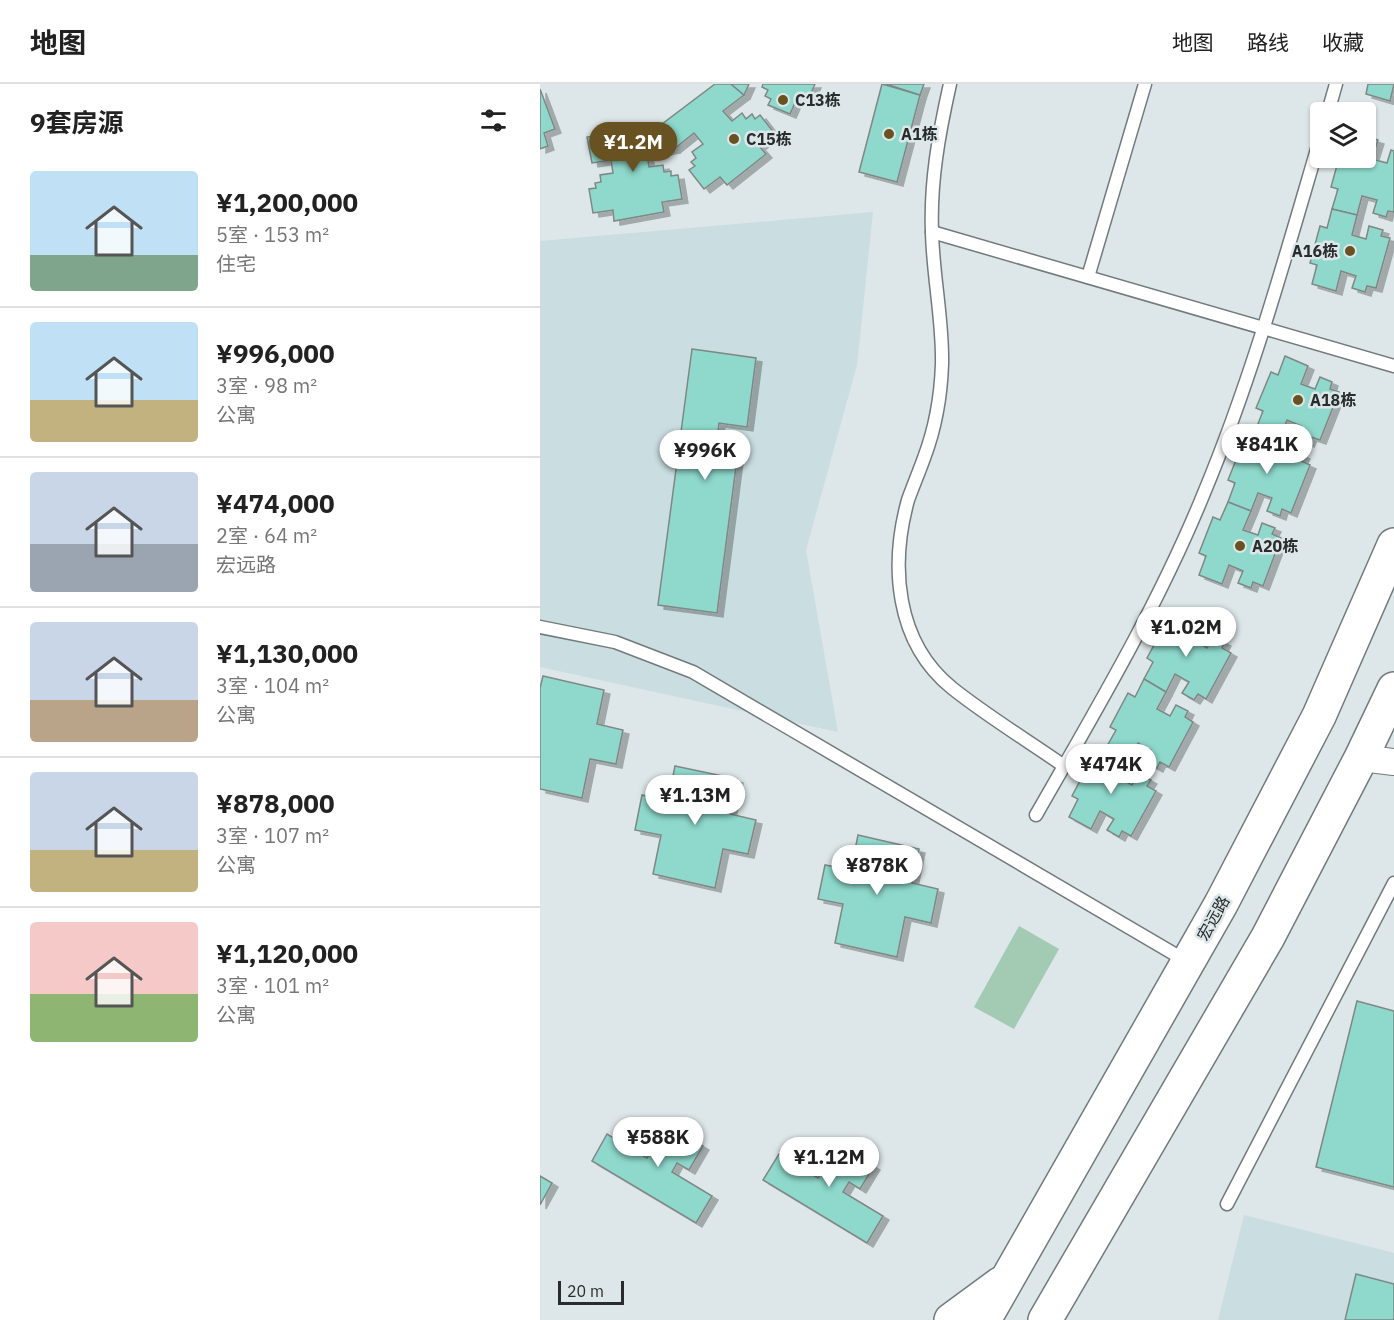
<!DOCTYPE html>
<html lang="zh">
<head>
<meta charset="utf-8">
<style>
	:root { --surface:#fff; --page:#f2f2f2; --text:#222; --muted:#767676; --line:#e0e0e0; --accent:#685221 }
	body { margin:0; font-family:"IBM Plex Sans","Noto Sans SC",sans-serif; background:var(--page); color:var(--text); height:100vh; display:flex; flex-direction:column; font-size:22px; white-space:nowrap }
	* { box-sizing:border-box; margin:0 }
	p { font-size:20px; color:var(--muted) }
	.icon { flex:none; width:33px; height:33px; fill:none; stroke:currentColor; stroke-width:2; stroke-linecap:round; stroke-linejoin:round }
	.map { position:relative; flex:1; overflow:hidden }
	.drawer { display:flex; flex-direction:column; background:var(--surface); width:540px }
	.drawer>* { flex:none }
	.fabs { position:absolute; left:770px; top:18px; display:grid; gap:12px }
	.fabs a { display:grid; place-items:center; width:66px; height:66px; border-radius:6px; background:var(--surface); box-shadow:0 2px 4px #0004; font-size:30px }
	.scale { position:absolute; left:18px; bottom:15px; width:66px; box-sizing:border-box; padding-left:6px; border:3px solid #292c2d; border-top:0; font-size:16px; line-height:21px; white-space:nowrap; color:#292c2d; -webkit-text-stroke:4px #dde6e8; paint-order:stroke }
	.price { position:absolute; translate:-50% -51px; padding:0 14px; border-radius:21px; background:#fff; color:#222; font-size:20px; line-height:39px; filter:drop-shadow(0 2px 3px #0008) }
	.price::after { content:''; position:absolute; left:50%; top:36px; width:18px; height:14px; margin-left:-9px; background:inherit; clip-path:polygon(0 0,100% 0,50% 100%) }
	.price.active { background:var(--accent); color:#fff }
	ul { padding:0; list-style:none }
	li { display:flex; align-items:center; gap:18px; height:150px; padding:0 30px }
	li+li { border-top:2px solid var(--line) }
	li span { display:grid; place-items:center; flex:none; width:168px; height:120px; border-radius:6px; color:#555 }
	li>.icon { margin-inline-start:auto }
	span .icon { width:72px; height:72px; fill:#fffc; stroke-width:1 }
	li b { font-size:26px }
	h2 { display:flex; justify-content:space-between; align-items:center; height:72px; padding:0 30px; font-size:26px }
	header { display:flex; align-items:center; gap:36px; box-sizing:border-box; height:84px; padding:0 30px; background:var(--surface); border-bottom:2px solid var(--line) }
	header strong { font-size:28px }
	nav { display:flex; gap:33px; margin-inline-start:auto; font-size:21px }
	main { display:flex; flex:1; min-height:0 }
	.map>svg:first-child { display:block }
	.built { fill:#cadde0 }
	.green { fill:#a3cab2 }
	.building { fill:#8ed9cc; stroke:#7f8886; stroke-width:1.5; filter:url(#shadow) }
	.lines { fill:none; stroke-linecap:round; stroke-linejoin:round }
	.lane-casing { stroke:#727a7b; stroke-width:15 }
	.street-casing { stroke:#727a7b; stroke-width:28 }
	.highway-casing { stroke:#727a7b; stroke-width:36 }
	.lane { stroke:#fff; stroke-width:12 }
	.street { stroke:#fff; stroke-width:26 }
	.highway { stroke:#fff; stroke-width:33 }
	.poi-dot { fill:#685221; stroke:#dde6e8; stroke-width:2 }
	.labels { text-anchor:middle; stroke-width:5; stroke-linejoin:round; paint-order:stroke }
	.poi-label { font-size:16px; font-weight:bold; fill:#292c2d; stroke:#dde6e8; text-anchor:start }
	.street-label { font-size:16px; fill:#292c2d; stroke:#dde6e8 }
</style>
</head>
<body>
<header>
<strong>地图</strong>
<nav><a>地图</a><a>路线</a><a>收藏</a></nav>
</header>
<main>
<section class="drawer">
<h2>9套房源<svg class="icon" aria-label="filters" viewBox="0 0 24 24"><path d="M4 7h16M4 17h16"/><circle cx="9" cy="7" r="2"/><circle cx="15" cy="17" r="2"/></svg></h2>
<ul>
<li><span style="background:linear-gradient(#bfe0f5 70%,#7fa58c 0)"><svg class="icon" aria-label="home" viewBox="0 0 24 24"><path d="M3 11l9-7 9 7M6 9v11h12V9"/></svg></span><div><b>¥1,200,000</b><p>5室 · 153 m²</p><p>住宅</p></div></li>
<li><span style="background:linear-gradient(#bfe0f5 65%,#c2b280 0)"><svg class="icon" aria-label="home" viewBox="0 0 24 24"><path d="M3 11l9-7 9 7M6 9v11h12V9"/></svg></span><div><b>¥996,000</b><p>3室 · 98 m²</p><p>公寓</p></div></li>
<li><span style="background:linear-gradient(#c9d6e8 60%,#9aa5b1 0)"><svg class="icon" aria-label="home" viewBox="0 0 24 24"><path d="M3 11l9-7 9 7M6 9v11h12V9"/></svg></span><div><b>¥474,000</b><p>2室 · 64 m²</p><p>宏远路</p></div></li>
<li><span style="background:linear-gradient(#c9d6e8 65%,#b9a48a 0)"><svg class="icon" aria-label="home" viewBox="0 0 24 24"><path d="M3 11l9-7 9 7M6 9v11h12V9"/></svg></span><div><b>¥1,130,000</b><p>3室 · 104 m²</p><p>公寓</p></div></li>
<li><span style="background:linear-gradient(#c9d6e8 65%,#c2b280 0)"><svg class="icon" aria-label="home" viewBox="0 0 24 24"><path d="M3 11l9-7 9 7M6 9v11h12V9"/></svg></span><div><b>¥878,000</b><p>3室 · 107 m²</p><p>公寓</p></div></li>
<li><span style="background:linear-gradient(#f6c9c9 60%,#8fb573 0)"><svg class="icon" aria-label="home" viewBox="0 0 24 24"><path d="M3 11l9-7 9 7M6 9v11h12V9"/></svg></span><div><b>¥1,120,000</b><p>3室 · 101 m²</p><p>公寓</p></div></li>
</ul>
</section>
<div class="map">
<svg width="854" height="1236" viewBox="0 0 854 1236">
	<defs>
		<filter id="shadow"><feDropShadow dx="6" dy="4" stdDeviation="0" flood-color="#0004"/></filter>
	</defs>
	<rect width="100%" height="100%" fill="#dde6e8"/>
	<!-- built -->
	<g class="built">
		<path d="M333 128 317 281 266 466 298 648 0 583V157Z"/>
		<path d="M704 1131 854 1169V1236H678Z"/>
	</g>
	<!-- green -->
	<path class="green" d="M479 842 519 865 474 945 434 923Z"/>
	<!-- building -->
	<g class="building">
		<path d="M175 0H191L204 11 183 27 192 37 202 29 206 35 212 30 215 35 220 31 235 50 219 62 226 70 187 101 180 93 164 105 149 86 155 82 151 78 156 74 152 68 163 60 154 49 134 65 122 40Z"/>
		<path d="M191 0H209L204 11Z"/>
		<path d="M223 0H275L268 16 258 12 250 30 228 21 231 15 225 12 228 6 222 3Z"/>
		<path d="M342 0 380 11 357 98 319 88Z"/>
		<path d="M346 0H384L380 11Z"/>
		<path d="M828 0H854L850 17 826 10Z"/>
		<path d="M0 5 15 45 4 49 8 62 0 65Z"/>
		<path d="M122 40 134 65 107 70 109 83 123 81 124 88 131 87V92L138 91 142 115 122 118 124 128 74 137 73 126 53 129 49 105 56 104 55 99 61 98 60 91 73 89 71 76 52 79 47 53Z"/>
		<path d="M825 52 838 56 832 75 847 79 851 66 854 67V128L848 127 846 133 833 129 837 116 822 112 817 131 792 125 798 105 791 103 799 74H825Z"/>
		<path d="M792 125 817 131 812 151 826 155 829 142 843 146 841 152 850 154 836 204 827 202 825 208 812 204 816 192 801 187 796 207 772 200 777 181 770 179 780 142 787 144Z"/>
		<path d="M152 265 216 274 207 343 179 339 176 363 198 367 177 529 118 521Z"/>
		<path d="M745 272 768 282 761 300 775 305 780 293 792 298 790 305 799 308 780 356 771 353 768 359 756 354 761 342 747 336 740 354 716 345 723 327 716 324 731 288 738 291Z"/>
		<path d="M716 345 740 354 732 373 746 378 751 366 764 371 761 377 770 381 751 429 742 425 740 432 727 427 732 414 718 409 711 427 688 418 695 399 688 396 702 361 709 363Z"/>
		<path d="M688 418 711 427 703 446 718 451 722 439 735 444 732 450 741 454 723 502 713 498 711 504 698 499 703 487 689 481 682 500 659 491 666 472 659 469 673 433 680 436Z"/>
		<path d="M641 527 664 539 654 556 667 564 673 552 685 558 682 564 691 569 666 615 658 610 654 616 642 609 649 598 635 590 626 608 604 595 613 578 607 574 625 541 632 544Z"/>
		<path d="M3 592 64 606 57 640 83 646 76 680 50 675 42 714 0 705V604Z"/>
		<path d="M604 595 626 608 617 625 630 632 636 621 648 627 645 633 653 638 629 683 620 678 617 684 605 678 611 666 598 659 589 676 566 664 576 646 570 643 588 609 595 613Z"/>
		<path d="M566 664 589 676 579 694 592 701 598 689 611 696 607 702 616 707 591 752 582 747 579 753 567 746 574 735 560 727 551 745 529 733 538 715 532 712 550 678 557 681Z"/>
		<path d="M135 682 197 695 190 730 216 736 208 770 183 765 175 804 113 790 121 751 95 746 102 711 128 717Z"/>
		<path d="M318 751 379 765 372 799 398 805 391 839 365 833 357 873 295 859 303 820 278 815 285 781 311 786Z"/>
		<path d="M817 917 854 927V1103L776 1083Z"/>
		<path d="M116 1034 163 1062 149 1086 137 1079 132 1088 172 1112 156 1139 52 1077 67 1050 107 1074 113 1064 102 1057Z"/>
		<path d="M287 1054 334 1082 320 1105 309 1098 303 1108 343 1132 327 1159 223 1096 239 1070 278 1094 284 1084 273 1077Z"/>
		<path d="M0 1092 12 1099 0 1121Z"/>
		<path d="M816 1190 854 1200V1236H805Z"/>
	</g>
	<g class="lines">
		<!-- lane casing -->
		<g class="lane-casing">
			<g id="lane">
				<path d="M410 0C399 49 390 98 392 148 393 193 403 236 402 280 401 310 395 345 384 374 379 388 373 402 368 416 350 481 355 558 412 604 447 632 487 656 524 682"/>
				<path d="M788 28 796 0"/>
				<path d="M392 148 854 282"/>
				<path d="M548 193 605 0"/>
				<path d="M0 543 75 558 153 588 648 878"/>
				<path d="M496 731C556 626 618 522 664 409 712 294 745 174 780 55"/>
				<path d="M687 1120 854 799"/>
			</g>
		</g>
		<!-- street casing -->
		<g class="street-casing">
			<path id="street" d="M821 674 854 678"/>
		</g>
		<!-- highway casing -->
		<g class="highway-casing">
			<g id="highway">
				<path d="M411 1236 460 1200"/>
				<path d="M444 1236 681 820 779 632 854 461"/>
				<path d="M505 1236 728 853 821 674 854 605"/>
			</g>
		</g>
		<!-- lane -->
		<use href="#lane" class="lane"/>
		<!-- street -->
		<use href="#street" class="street"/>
		<!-- highway -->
		<use href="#highway" class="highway"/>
	</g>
	<!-- markers -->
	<g class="poi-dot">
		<circle cx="243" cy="16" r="6"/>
		<circle cx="349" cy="50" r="6"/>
		<circle cx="194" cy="55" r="6"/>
		<circle cx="810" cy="167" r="6"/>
		<circle cx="758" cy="316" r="6"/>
		<circle cx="700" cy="462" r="6"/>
	</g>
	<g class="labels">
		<!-- poi labels -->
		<g class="poi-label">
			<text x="255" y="22">C13栋</text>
			<text x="361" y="56">A1栋</text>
			<text x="206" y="61">C15栋</text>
			<text x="798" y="173" text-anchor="end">A16栋</text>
			<text x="770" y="322">A18栋</text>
			<text x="712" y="468">A20栋</text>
		</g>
		<!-- street labels -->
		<g class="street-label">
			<text transform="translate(673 834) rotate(-61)" y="6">宏远路</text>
		</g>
	</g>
</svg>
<div class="fabs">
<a><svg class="icon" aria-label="layers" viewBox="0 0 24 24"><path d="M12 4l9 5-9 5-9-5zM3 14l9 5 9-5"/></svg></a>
</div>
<div class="scale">20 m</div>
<b class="price active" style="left:93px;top:89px">¥1.2M</b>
<b class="price" style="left:727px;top:391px">¥841K</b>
<b class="price" style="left:165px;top:397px">¥996K</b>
<b class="price" style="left:646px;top:574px">¥1.02M</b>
<b class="price" style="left:571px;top:711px">¥474K</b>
<b class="price" style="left:155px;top:742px">¥1.13M</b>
<b class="price" style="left:337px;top:812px">¥878K</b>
<b class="price" style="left:118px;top:1084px">¥588K</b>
<b class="price" style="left:289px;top:1104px">¥1.12M</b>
</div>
</main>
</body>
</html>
